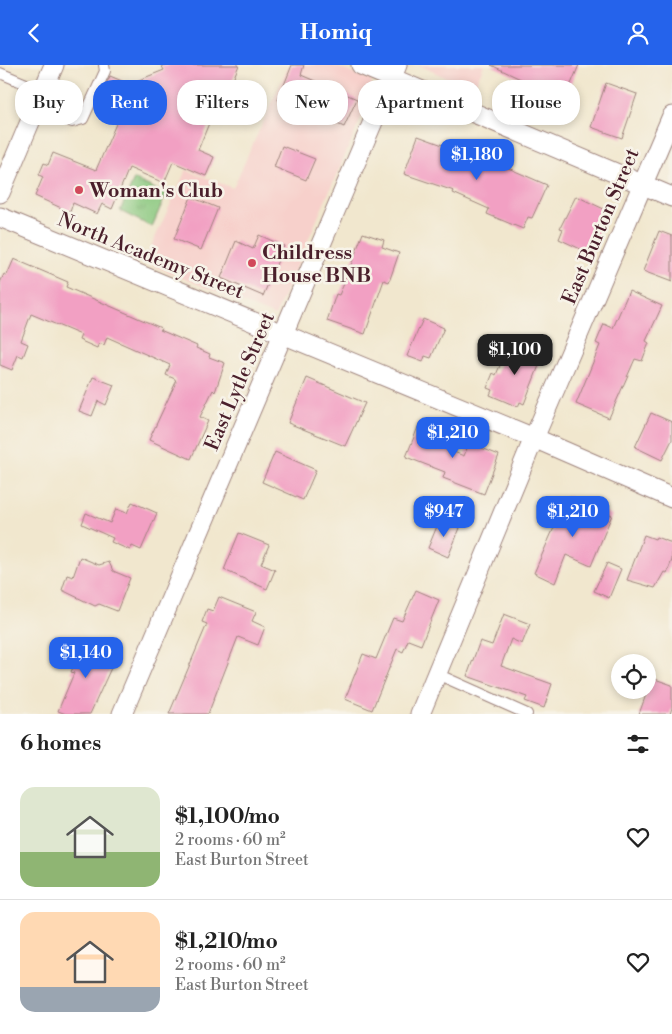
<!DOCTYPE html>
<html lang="en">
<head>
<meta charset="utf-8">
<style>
	:root { --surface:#fff; --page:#f2f2f2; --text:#222; --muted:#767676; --line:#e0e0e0; --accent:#2563eb }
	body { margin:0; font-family:"Libre Bodoni",serif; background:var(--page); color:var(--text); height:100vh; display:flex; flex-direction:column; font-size:19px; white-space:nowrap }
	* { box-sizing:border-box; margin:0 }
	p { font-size:16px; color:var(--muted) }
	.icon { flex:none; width:28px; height:28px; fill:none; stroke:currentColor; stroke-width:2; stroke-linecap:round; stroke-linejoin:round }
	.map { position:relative; height:649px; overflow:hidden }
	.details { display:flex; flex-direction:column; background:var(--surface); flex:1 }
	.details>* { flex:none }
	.banner { position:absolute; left:15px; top:15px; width:642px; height:45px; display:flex; gap:10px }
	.buttons { position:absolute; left:611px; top:589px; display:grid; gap:10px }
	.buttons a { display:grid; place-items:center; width:45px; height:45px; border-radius:50%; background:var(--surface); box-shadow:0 2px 8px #0003; font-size:25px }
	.price { position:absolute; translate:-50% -42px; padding:0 11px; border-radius:10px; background:var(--accent); color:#fff; font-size:16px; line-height:32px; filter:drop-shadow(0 1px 2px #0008) }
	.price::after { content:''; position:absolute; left:50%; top:30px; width:15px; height:11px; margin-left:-8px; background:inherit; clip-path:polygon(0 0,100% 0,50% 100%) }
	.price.on { background:#222; color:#fff }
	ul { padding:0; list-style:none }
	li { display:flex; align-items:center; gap:15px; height:125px; padding:0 20px }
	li+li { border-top:1px solid var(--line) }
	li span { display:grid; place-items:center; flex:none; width:140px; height:100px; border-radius:15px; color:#555 }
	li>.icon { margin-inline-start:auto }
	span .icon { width:60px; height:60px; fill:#fffc; stroke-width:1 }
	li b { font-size:21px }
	h2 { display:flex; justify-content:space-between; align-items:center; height:60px; padding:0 20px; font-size:21px }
	.chip { padding:0 18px; border-radius:20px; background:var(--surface); box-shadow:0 2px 8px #0003; font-size:18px; line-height:45px }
	.chip.on { background:var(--accent); color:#fff }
	header { display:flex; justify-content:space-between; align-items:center; height:65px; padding:0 20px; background:var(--accent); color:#fff; font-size:22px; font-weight:800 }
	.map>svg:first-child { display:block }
	.built { fill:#f7d0cb }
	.grass { fill:url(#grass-tufts); stroke:#6a7455 }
	.building { fill:#f2a0c3 }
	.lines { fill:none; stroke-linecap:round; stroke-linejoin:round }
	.service-casing { stroke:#9e837c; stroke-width:12 }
	.minor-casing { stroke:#9e837c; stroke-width:21 }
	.service { stroke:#fff; stroke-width:10 }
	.minor { stroke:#fff; stroke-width:19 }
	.poi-dot { fill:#d1495b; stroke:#f7f3e8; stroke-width:2 }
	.labels { text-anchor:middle; stroke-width:5; stroke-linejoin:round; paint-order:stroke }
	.poi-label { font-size:20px; font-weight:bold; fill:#4a1f2b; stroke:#f7f3e8; text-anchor:start }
	.street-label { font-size:20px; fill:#4a1f2b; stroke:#f7f3e8 }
</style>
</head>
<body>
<header><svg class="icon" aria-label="back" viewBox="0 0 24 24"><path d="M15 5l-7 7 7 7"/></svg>Homiq<svg class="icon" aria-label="person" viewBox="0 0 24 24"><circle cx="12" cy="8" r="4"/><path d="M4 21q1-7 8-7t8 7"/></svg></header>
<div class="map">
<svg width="672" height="649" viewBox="0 0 672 649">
	<defs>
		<pattern id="grass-tufts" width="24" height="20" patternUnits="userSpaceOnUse" patternTransform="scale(1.25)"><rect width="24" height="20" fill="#8ac87f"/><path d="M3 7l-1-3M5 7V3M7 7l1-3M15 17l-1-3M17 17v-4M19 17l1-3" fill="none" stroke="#79ab6e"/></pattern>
	</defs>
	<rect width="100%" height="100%" fill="#f7f3e8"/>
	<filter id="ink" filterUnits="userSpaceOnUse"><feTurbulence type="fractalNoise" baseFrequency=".02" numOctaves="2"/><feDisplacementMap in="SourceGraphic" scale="10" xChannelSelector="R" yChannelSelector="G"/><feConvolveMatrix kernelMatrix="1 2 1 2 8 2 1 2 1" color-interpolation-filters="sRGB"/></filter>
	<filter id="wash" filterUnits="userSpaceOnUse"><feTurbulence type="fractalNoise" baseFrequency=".0096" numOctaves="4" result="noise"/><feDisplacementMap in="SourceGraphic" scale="20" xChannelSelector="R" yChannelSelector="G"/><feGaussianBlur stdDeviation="1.12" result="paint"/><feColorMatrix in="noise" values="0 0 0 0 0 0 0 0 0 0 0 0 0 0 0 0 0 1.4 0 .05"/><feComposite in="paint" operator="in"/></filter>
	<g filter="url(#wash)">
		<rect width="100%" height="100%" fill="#f1e7ce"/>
		<!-- built -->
		<g class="built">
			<path d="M289 0H331L371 15 373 26 275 251 144 197 186 105 233 123Z"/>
			<path d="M419 0H484L473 25Z"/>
		</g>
		<!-- grass -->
		<path class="grass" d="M134 114 166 129 152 162 120 146Z"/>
		<g id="blocks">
			<!-- building -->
			<g class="building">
				<path d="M161 0H239L228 27 223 24 198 85 214 92 206 111 173 97 164 118 129 103 112 144 102 139 97 149 73 138 70 147 35 131 43 112 39 110 44 98 48 100 53 88 96 105 125 38 102 28 110 11 129 19 164 5Z"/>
				<path d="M292 0H304L301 10 357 34 344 62 331 56 328 60 288 44 290 40 278 35Z"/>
				<path d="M491 0H579L559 48 527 34 533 20Z"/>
				<path d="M606 18 637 29 622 73 591 62Z"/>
				<path d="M418 71 470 90 473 83 487 89 485 93 547 120 532 153 528 152 523 164 487 149 489 144 453 128 454 126 404 109Z"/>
				<path d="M282 81 315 94 306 115 274 102Z"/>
				<path d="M576 131 606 145 594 177 592 176 587 187 559 174 563 164 560 163Z"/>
				<path d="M191 132 218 143 201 185 174 174Z"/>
				<path d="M659 166 672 171V217L643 206Z"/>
				<path d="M363 168 384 175 382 182 399 188 389 217 384 215 365 269 327 256 336 229 339 230 343 221Z"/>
				<path d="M259 170 284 181 263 231 221 213 236 176 253 184Z"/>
				<path d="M14 194 68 217 66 222 161 263 160 265 197 281 196 283 210 289 209 292 225 298 215 327 213 325 200 352 208 356 191 394 149 375 176 317 175 314 166 310 170 300 107 272 104 280 99 278 97 283 79 275 81 270 31 249 21 276 28 279 23 292 18 290 12 305 0 300V218L4 209 7 210Z"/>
				<path d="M629 226 662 241 646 276 649 278 642 296 635 294 609 353 576 339 600 280 596 278 604 259 613 263Z"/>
				<path d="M423 254 444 263 431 293 425 291 423 297 407 291Z"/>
				<path d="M519 278 536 285 532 295 540 298 524 339 520 337 518 342 490 330 492 325 487 323 493 308 496 310 508 281 517 285Z"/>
				<path d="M93 312 114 320 106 340 98 336 92 351 79 346Z"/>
				<path d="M307 313 365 338 345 381 288 358Z"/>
				<path d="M651 348 672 357V375L662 395 635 382Z"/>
				<path d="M420 357 444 367 438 381 464 391 469 378 499 390 484 429 443 413 445 407 406 392Z"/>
				<path d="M275 387 316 405 303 435 262 417Z"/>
				<path d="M568 431 612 450 591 501 566 490 555 518 534 508Z"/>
				<path d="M132 437 157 448 141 485 132 481 130 485 111 477 113 473 82 459 86 448 110 458 116 444 127 448Z"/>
				<path d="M440 454 460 463 448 492 428 483Z"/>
				<path d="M239 468 269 480 261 499 275 505 267 524 224 505Z"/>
				<path d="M644 470 655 474 656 472 672 478V495L667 508 664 507 655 523 627 515Z"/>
				<path d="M80 492 99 500 109 497 113 506 130 513 117 546 99 539 95 541 62 525 67 510 73 512Z"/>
				<path d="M607 498 621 504 609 533 594 526Z"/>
				<path d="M416 525 439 535 421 580 408 575 403 587 397 584 372 645 345 634 363 589 376 594 393 553 402 556Z"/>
				<path d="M219 532 256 547 252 556 265 562 258 580 238 572 208 649H169L207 559 202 557 207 544 213 546Z"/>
				<path d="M504 549 530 559 522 579 511 574 501 601 552 619 544 643 525 636 527 632 467 611 480 576 492 580Z"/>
				<path d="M78 575 116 592 90 649H66L58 646 74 608 71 607 76 595 70 592Z"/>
				<path d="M652 613 672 620V643L670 649H639Z"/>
			</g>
		</g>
	</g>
	<g filter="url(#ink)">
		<use href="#blocks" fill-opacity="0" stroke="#9e837c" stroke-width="1"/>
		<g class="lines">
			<!-- service casing -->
			<g class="service-casing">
				<g id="service">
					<path d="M0 8 43 26"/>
					<path d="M36 43 72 57 83 54 105 6 104 0"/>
					<path d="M437 609 527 649"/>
				</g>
			</g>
			<!-- minor casing -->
			<g class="minor-casing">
				<g id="minor">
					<path d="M361 0 672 132"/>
					<path d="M0 128 54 0"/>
					<path d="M0 152 534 373 672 433"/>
					<path d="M122 649 397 0"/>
					<path d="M420 649 534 373 672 51"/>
				</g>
			</g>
			<!-- service -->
			<use href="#service" class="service"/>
			<!-- minor -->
			<use href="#minor" class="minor"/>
		</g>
	</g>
	<!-- markers -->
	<g class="poi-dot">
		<circle cx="79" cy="125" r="5"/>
		<circle cx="252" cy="198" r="5"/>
	</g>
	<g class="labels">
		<!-- poi labels -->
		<g class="poi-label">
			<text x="89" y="132">Woman's Club</text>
			<text x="262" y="194">Childress<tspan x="262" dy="23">House BNB</tspan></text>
		</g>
		<!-- street labels -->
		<g class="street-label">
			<text transform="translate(600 161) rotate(-67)" y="7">East Burton Street</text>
			<text transform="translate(151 190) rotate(22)" y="7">North Academy Street</text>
			<text transform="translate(239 316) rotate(-67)" y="7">East Lytle Street</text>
		</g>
	</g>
</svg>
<div class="buttons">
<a><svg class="icon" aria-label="locate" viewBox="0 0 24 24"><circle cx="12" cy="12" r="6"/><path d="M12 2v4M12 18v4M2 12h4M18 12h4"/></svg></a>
</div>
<b class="price" style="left:477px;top:116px">$1,180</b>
<b class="price on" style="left:515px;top:311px">$1,100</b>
<b class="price" style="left:453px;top:394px">$1,210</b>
<b class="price" style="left:444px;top:473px">$947</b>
<b class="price" style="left:573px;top:473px">$1,210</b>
<b class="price" style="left:86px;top:614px">$1,140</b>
<div class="banner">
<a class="chip">Buy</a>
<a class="chip on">Rent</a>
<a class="chip">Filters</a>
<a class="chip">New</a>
<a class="chip">Apartment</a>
<a class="chip">House</a>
</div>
</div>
<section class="details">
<h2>6 homes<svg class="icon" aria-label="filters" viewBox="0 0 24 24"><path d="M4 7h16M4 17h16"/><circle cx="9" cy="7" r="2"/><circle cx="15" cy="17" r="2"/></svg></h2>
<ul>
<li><span style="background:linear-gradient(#dfe7d0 65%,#8fb573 0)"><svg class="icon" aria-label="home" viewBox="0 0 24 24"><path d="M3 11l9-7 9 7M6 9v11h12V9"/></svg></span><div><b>$1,100/mo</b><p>2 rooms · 60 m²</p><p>East Burton Street</p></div><svg class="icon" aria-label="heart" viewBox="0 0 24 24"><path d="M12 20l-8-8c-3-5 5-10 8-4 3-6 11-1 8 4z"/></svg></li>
<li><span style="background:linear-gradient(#ffd9b3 75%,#9aa5b1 0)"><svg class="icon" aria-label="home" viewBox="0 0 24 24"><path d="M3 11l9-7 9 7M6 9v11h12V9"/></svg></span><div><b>$1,210/mo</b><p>2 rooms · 60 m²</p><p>East Burton Street</p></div><svg class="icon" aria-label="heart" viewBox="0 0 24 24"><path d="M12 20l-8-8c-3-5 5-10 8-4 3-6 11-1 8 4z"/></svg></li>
</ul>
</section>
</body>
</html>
